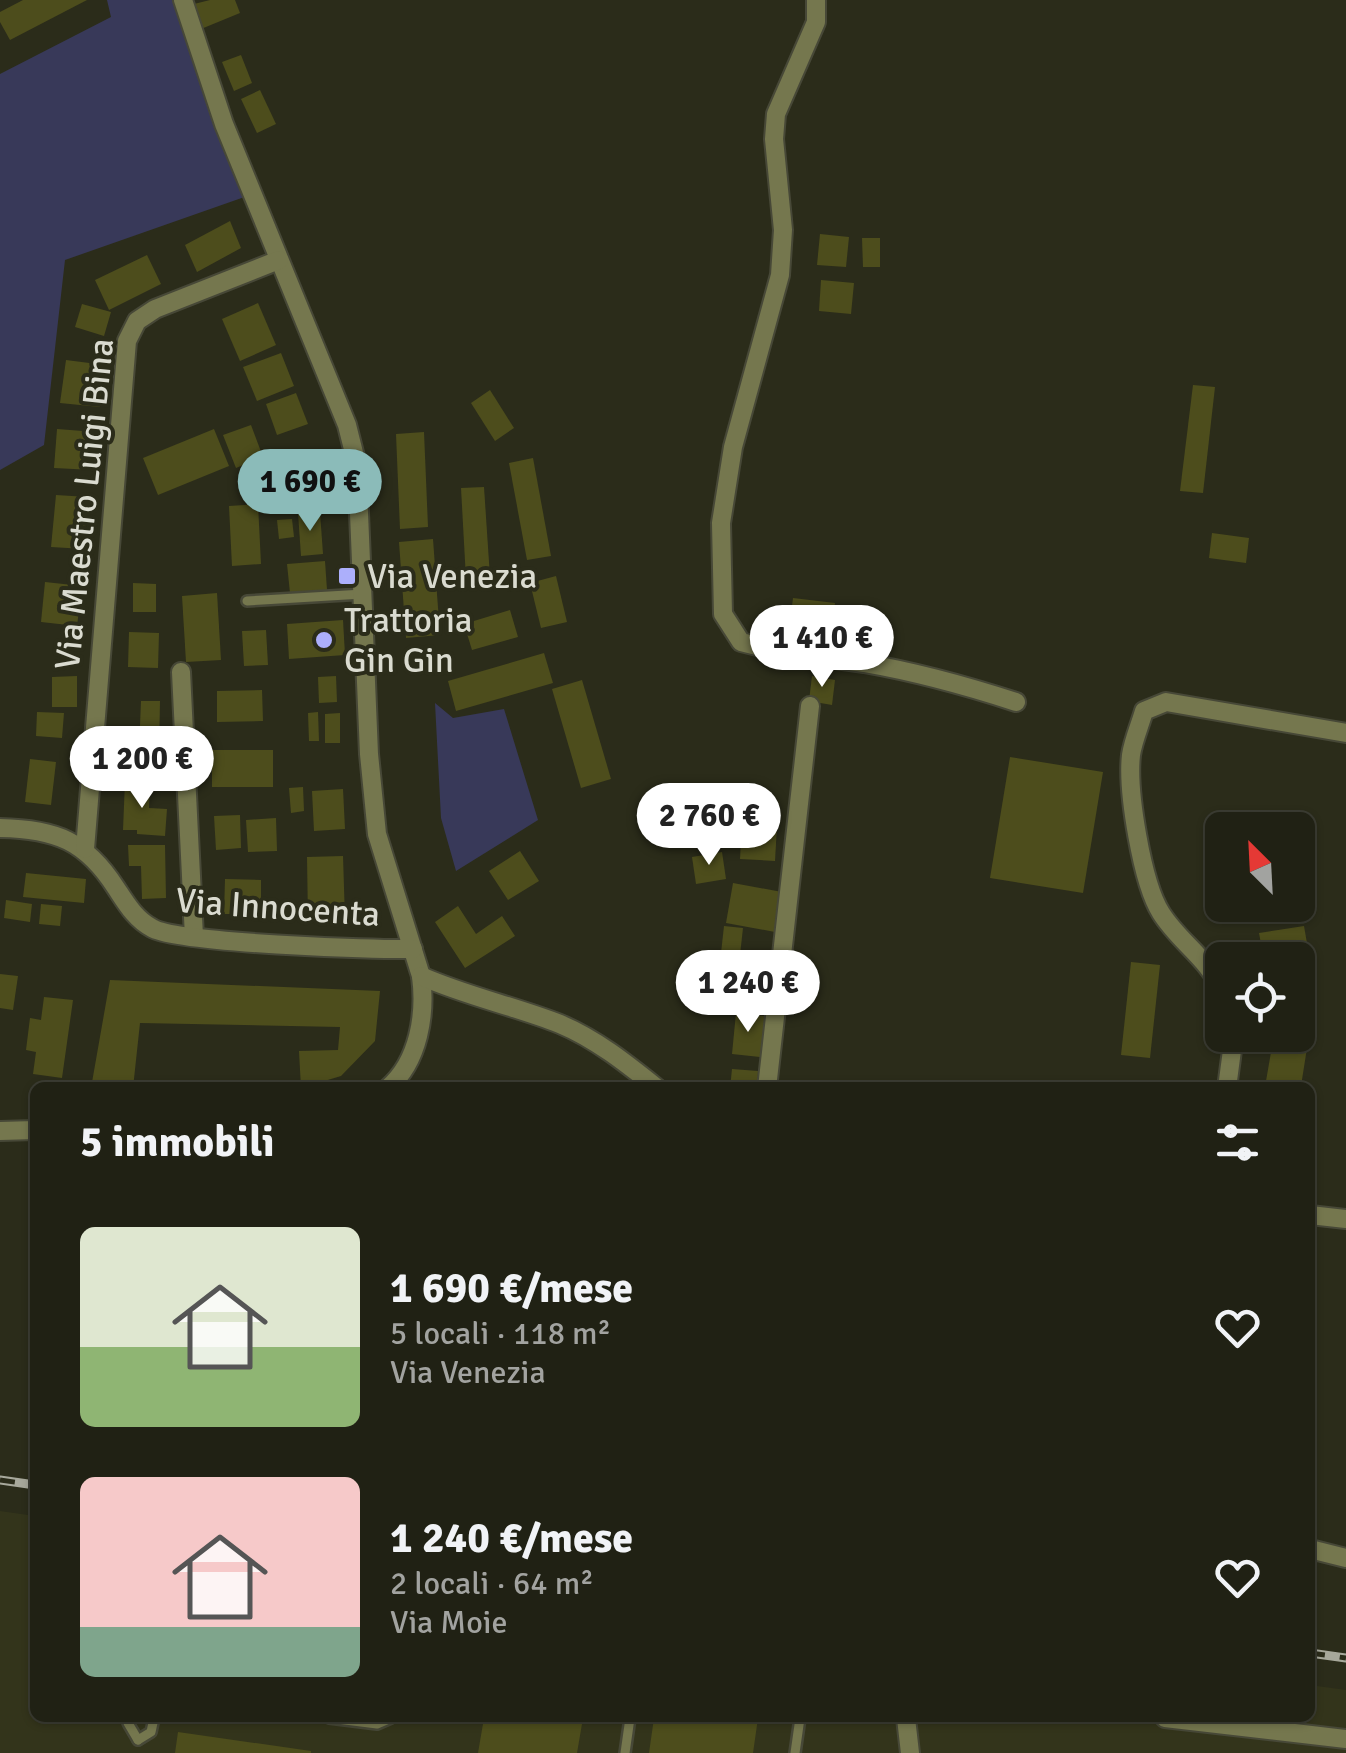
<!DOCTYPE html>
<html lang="it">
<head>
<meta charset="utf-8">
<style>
	:root { --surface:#202114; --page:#28291d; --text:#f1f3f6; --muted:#a2a3a0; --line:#3d3e34; --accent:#8bbbb9 }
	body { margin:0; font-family:Signika,sans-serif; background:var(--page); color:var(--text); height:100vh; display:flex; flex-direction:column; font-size:38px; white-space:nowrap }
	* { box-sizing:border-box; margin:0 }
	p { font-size:32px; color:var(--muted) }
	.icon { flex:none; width:55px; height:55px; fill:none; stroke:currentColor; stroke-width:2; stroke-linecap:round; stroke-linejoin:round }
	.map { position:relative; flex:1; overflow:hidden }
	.panel { position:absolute; left:30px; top:1082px; width:1285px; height:640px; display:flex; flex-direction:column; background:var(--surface); border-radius:15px; box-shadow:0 2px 8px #0004,0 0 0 2px var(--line) }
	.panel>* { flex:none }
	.needle { width:65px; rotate:336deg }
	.fabs { position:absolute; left:1205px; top:812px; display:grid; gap:20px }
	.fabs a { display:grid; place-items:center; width:110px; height:110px; border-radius:15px; background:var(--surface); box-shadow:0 2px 8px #0004,0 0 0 2px var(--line); font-size:50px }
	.price { position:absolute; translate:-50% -85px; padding:0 22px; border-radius:35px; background:#fff; color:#222; font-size:32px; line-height:65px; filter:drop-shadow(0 2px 5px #0008) }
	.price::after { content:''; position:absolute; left:50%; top:60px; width:30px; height:22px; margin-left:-15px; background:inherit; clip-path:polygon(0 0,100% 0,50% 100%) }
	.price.on { background:var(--accent); color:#111 }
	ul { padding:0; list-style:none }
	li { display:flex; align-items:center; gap:30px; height:250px; padding:0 50px }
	li span { display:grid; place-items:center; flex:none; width:280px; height:200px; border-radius:15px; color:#555 }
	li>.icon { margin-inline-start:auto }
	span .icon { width:120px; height:120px; fill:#fffc; stroke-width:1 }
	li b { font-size:42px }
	h2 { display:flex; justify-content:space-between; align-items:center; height:120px; padding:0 50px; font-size:42px }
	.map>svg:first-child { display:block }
	.built { fill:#33341b }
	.green { fill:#383959 }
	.building { fill:#4d4d1c }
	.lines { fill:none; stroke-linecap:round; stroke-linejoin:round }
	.service-casing { stroke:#474837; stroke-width:14 }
	.minor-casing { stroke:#474837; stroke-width:22 }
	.service { stroke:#75774e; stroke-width:9 }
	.minor { stroke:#75774e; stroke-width:18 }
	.rail-casing { stroke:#a7a89b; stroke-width:9 }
	.rail { stroke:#2b2c1a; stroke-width:5; stroke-dasharray:15; stroke-linecap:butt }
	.poi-dot { fill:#acaffb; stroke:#2b2c1a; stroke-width:4 }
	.labels { text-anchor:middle; stroke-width:8; stroke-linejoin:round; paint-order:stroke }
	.street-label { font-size:35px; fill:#dadbd0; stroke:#2b2c1a }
	.poi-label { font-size:35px; fill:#dadbd0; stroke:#2b2c1a; text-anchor:start }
</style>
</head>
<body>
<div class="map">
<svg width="1346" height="1753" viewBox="0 0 1346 1753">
	<rect width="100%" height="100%" fill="#2b2c1a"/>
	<!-- built -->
	<path class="built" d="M0 1511 35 1516V1718H1310V1685L1346 1690V1753H0Z"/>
	<!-- green -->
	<g class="green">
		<path d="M107 0H183L253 194 65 260 44 445 0 470V74L111 17Z"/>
		<path d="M435 703 453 718 504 709 538 820 456 871 441 818Z"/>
	</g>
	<!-- building -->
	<g class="building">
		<path d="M23 0H87L10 40 0 22V12Z"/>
		<path d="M210 0H235L240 13 201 29 194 4Z"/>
		<path d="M241 55 252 83 234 91 222 62Z"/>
		<path d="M260 90 276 124 257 133 241 99Z"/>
		<path d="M230 221 241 248 197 272 185 245Z"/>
		<path d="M820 234 849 237 846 267 817 265Z"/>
		<path d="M862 238H880V267H863Z"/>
		<path d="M147 255 161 284 109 310 95 280Z"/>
		<path d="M821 280 854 283 851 314 819 311Z"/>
		<path d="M258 303 276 345 240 361 222 319Z"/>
		<path d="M82 304 111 312 104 336 75 327Z"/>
		<path d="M281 353 294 386 257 401 243 367Z"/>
		<path d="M66 360 105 365 100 407 60 403Z"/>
		<path d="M1193 385 1215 387 1203 493 1180 491Z"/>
		<path d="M490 390 514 428 495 441 471 403Z"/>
		<path d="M296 393 308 424 277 435 266 404Z"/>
		<path d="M251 425 263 457 236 468 223 435Z"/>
		<path d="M57 429 96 432 93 470 54 468Z"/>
		<path d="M214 429 229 466 158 495 143 458Z"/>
		<path d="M424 432 428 527 400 529 396 434Z"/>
		<path d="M533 458 551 556 527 560 509 463Z"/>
		<path d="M297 460H318L319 494H298Z"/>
		<path d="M484 487 490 577 466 579 461 488Z"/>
		<path d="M56 495 88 497 84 549 51 547Z"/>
		<path d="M258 504 261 564 232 566 229 506Z"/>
		<path d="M320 512 323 554 301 556 298 513Z"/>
		<path d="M292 519 294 537 279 539 277 520Z"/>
		<path d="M1212 533 1249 538 1246 563 1209 558Z"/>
		<path d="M433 539 440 635 406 638 399 542Z"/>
		<path d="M325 561 327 590 290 593 287 564Z"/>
		<path d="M556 576 567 622 541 628 530 583Z"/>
		<path d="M45 582 82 586 77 626 41 622Z"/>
		<path d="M133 583 156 584V612H133Z"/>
		<path d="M217 593 221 660 186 662 182 596Z"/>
		<path d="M793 598 835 603 829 644 788 639Z"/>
		<path d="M510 610 518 637 472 650 464 624Z"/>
		<path d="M343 620 345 655 289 659 287 624Z"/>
		<path d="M266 630 268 665 244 666 242 631Z"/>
		<path d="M129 632 159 633 158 668 128 667Z"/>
		<path d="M544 653 553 683 456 711 448 681Z"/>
		<path d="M77 676V707H52V677Z"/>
		<path d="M336 676 337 702 319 703 318 677Z"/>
		<path d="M812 676 835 680 832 705 809 701Z"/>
		<path d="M582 680 611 779 581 788 552 689Z"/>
		<path d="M262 690 263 721 217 722V691Z"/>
		<path d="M141 701H160L159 751 139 750Z"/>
		<path d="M37 712 64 713 62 738 36 736Z"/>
		<path d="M318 712 319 741H309L308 713Z"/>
		<path d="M340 713V743H325V714Z"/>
		<rect x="212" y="750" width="61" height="37"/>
		<path d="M1010 757 1103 772 1083 893 990 878Z"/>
		<path d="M30 759 56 762 51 805 25 802Z"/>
		<path d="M125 781 150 782 149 808 167 809 165 836 137 834V830H123Z"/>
		<path d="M303 787 304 811 291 813 289 788Z"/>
		<path d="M343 789 345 829 314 831 312 791Z"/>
		<path d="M240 815 241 848 216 850 214 816Z"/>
		<path d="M276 818 277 851 248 852 246 820Z"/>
		<path d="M742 824 777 826 775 861 740 859Z"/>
		<path d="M128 845H165L166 898 142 899 141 866H129Z"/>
		<path d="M520 851 539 881 508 900 489 871Z"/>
		<path d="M722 852 726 879 696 884 692 857Z"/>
		<path d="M343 856 345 920 308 921 307 857Z"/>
		<path d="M26 873 86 879 84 903 23 897Z"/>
		<path d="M225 879 261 880V914H224Z"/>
		<path d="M733 883 782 892 775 932 726 923Z"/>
		<path d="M6 900 32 904 30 922 4 918Z"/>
		<path d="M41 904 62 906 60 926 39 924Z"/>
		<path d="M458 906 476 934 502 916 515 936 465 968 435 922Z"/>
		<path d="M724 926 743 928 736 991 717 989Z"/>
		<path d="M1304 926 1312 972 1298 974V960H1264L1259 933Z"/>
		<path d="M1131 962 1160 965 1150 1058 1121 1055Z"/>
		<path d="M0 974 18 976 13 1010 0 1008Z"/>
		<path d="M110 980 380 991 375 1041 341 1076 301 1088 299 1051 338 1050 340 1027 140 1023 133 1088H91Z"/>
		<path d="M44 997 73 1000 62 1078 33 1074 36 1052 26 1050 30 1018 41 1020Z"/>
		<path d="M736 1013 765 1016 760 1057 732 1054Z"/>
		<path d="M1298 1028 1310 1029 1301 1086 1266 1081 1274 1035H1298Z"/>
		<path d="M732 1069 758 1071 757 1088H730Z"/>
		<path d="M484 1718H583L577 1753H478Z"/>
		<path d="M654 1718H758L753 1753H649Z"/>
		<path d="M178 1732 311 1751V1753H175Z"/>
	</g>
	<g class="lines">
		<!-- service casing -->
		<g class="service-casing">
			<g id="service">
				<path d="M247 601 363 594"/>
				<path d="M129 1718 128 1723 138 1740"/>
				<path d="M329 1718 377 1724 391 1718"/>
				<path d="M138 1740 151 1732 154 1718"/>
				<path d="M625 1753 630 1718"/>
				<path d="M795 1753 800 1718"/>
			</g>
		</g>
		<!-- minor casing -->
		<g class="minor-casing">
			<g id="minor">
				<path d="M183 0 224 124 347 425 357 465 369 754 377 834 421 976C426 1014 419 1061 388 1088"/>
				<path d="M816 0V22L776 114 774 139 783 230 780 275 733 447 721 523 723 614 741 642C782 653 822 657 864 663 916 672 967 686 1016 702"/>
				<path d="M181 672 194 937"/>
				<path d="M0 828C56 829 86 841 116 888 126 903 135 919 152 928 176 943 375 950 413 949"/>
				<path d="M85 849 127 341 137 321 155 309 279 260"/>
				<path d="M421 976C466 996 514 1006 560 1024 596 1039 627 1064 657 1088"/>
				<path d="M1222 991C1209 959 1179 942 1161 913 1142 883 1127 791 1131 755 1133 741 1140 725 1144 711L1166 702 1346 733"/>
				<path d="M767 1088 810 706"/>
				<path d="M1227 1088 1234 1035"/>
				<path d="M0 1131 35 1130"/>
				<path d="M1310 1215 1346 1219"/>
				<path d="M1310 1549 1346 1558"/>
				<path d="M906 1718 910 1753"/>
				<path d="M1165 1718 1346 1739"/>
			</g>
		</g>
		<!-- service -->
		<use href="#service" class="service"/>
		<!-- minor -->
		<use href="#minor" class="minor"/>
		<!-- rail casing -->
		<g class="rail-casing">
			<g id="rail">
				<path d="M0 1480 35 1485"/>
				<path d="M1310 1653 1346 1658"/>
			</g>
		</g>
		<!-- rail -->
		<use href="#rail" class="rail"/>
	</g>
	<!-- markers -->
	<g class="poi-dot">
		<rect x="337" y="566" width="20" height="20" rx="5"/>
		<circle cx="324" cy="640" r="10"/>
	</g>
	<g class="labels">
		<!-- street labels -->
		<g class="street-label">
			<text transform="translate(84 504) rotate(-84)" y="12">Via Maestro Luigi Bina</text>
			<text transform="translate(278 907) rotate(4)" y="12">Via Innocenta</text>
		</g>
		<!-- poi labels -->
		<g class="poi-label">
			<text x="367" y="588">Via Venezia</text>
			<text x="344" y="632">Trattoria<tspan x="344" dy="40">Gin Gin</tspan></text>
		</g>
	</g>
</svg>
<div class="fabs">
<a><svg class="needle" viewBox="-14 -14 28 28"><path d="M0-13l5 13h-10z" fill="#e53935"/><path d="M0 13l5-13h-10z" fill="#a2a3a0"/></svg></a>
<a><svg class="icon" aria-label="locate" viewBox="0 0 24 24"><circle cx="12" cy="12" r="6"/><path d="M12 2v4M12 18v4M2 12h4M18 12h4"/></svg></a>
</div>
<b class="price on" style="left:310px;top:534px">1 690 €</b>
<b class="price" style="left:822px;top:690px">1 410 €</b>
<b class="price" style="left:142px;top:811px">1 200 €</b>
<b class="price" style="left:709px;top:868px">2 760 €</b>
<b class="price" style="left:748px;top:1035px">1 240 €</b>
<section class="panel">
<h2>5 immobili<svg class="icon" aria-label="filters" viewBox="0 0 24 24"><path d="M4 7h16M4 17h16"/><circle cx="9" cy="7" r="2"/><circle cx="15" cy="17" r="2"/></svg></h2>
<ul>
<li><span style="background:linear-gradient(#dfe7d0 60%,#8fb573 0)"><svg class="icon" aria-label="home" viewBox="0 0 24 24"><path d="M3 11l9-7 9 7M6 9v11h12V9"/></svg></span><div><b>1 690 €/mese</b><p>5 locali · 118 m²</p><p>Via Venezia</p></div><svg class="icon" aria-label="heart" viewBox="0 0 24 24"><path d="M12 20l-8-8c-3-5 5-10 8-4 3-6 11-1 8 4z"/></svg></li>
<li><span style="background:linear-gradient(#f6c9c9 75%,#7fa58c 0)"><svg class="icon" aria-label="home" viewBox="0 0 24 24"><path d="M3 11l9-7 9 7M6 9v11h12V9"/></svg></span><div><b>1 240 €/mese</b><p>2 locali · 64 m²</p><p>Via Moie</p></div><svg class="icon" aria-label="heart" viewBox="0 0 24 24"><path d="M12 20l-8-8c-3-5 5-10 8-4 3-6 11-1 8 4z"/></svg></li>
</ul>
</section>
</div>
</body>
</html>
